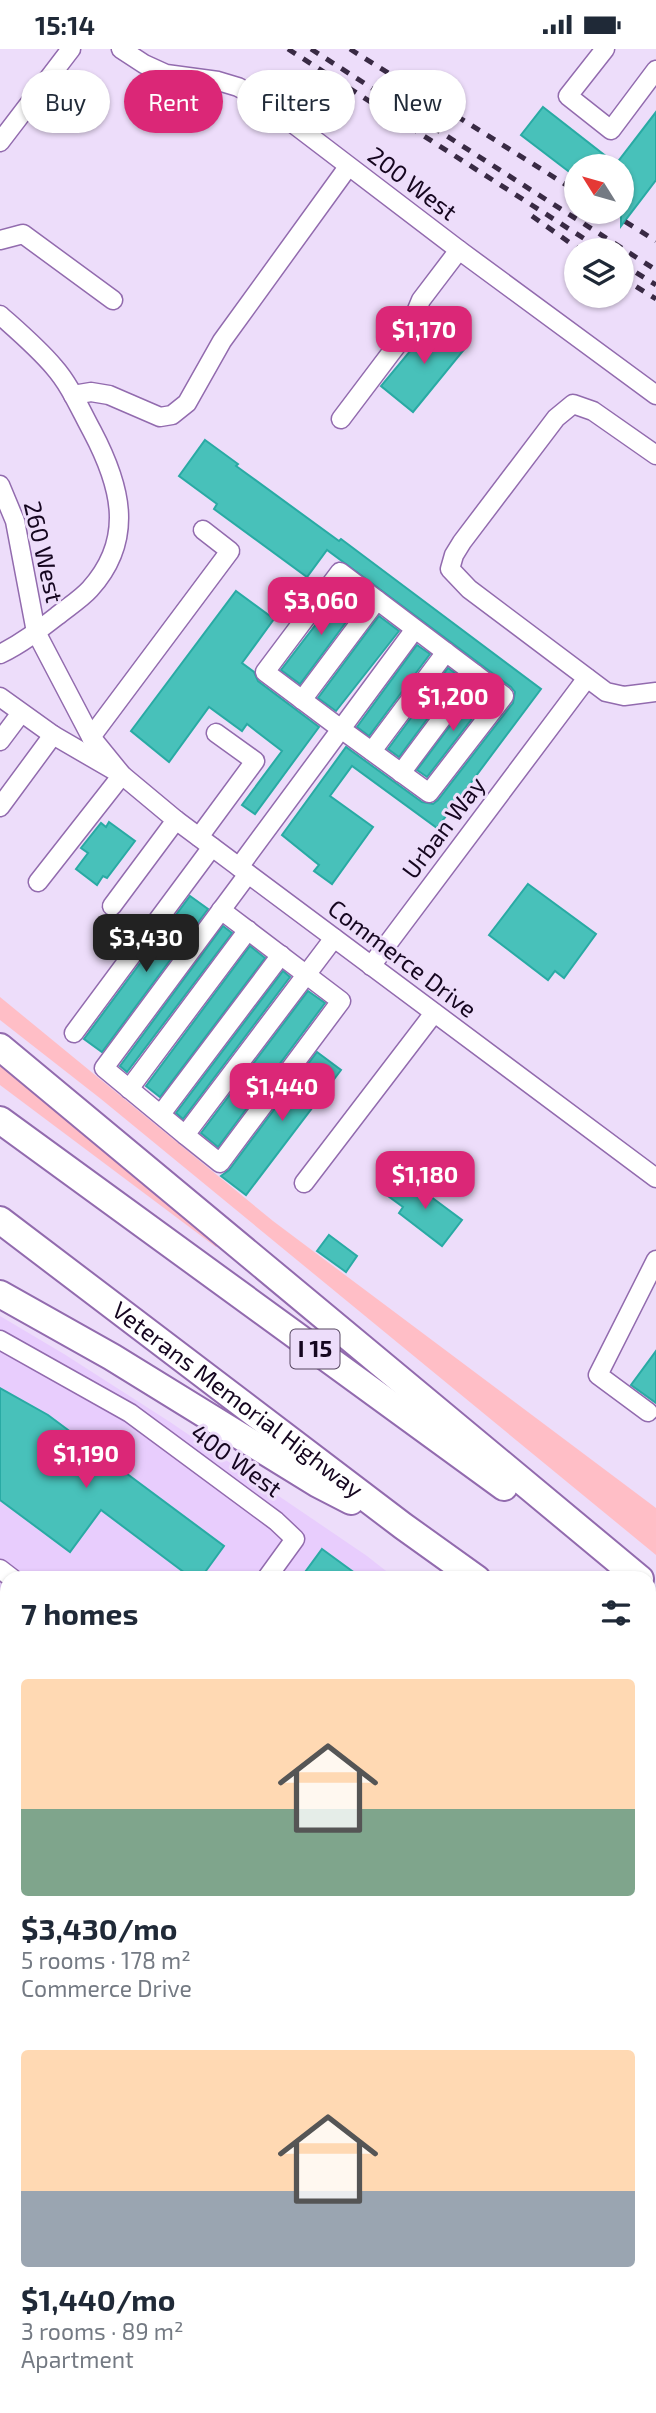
<!DOCTYPE html>
<html lang="en">
<head>
<meta charset="utf-8">
<style>
	:root { --surface:#fff; --page:#f6f6f7; --text:#1f2937; --muted:#747a83; --accent:#db2777 }
	body { margin:0; font-family:"Exo 2",sans-serif; background:var(--page); color:var(--text); height:100vh; display:flex; flex-direction:column; font-size:26px; white-space:nowrap }
	* { box-sizing:border-box; margin:0 }
	p { font-size:23px; color:var(--muted) }
	.icon { flex:none; width:38px; height:38px; fill:none; stroke:currentColor; stroke-width:2; stroke-linecap:round; stroke-linejoin:round }
	.map { position:relative; flex:1; overflow:hidden }
	.side { position:absolute; left:0px; top:1522px; width:656px; height:842px; display:flex; flex-direction:column; background:var(--surface); border-radius:21px 21px 0 0; box-shadow:0 2px 5px #0004 }
	.side>* { flex:none }
	.guide { position:absolute; left:21px; top:21px; width:614px; height:63px; display:flex; gap:14px }
	.needle { width:46px; rotate:307deg }
	.buttons { position:absolute; left:564px; top:105px; display:grid; gap:14px }
	.buttons a { display:grid; place-items:center; width:70px; height:70px; border-radius:50%; background:var(--surface); box-shadow:0 2px 5px #0004; font-size:35px }
	.price { position:absolute; translate:-50% -60px; padding:0 16px; border-radius:14px; background:var(--accent); color:#fff; font-size:23px; line-height:46px; filter:drop-shadow(0 2px 4px #0008) }
	.price::after { content:''; position:absolute; left:50%; top:42px; width:21px; height:16px; margin-left:-10px; background:inherit; clip-path:polygon(0 0,100% 0,50% 100%) }
	.price.active { background:#222; color:#fff }
	ul { padding:0; list-style:none }
	li { display:grid; align-content:center; gap:14px; height:371px; padding:0 21px }
	li span { display:grid; place-items:center; height:217px; border-radius:7px; color:#555 }
	li>.icon { margin-inline-start:auto }
	span .icon { width:126px; height:126px; fill:#fffc; stroke-width:1 }
	li b { font-size:30px }
	h2 { display:flex; justify-content:space-between; align-items:center; height:84px; padding:0 21px; font-size:30px }
	.pill { padding:0 24px; border-radius:32px; background:var(--surface); box-shadow:0 2px 5px #0004; font-size:24px; line-height:63px }
	.pill.active { background:var(--accent); color:#fff }
	.status { display:flex; justify-content:space-between; align-items:center; height:49px; padding:0 35px; background:var(--surface); direction:ltr }
	.status svg { height:19px; fill:currentColor }
	.map>svg:first-child { display:block }
	.built { fill:#e8cdfd }
	.green { fill:#ffbec6 }
	.building { fill:#48c1ba; stroke:#29aaa4; stroke-width:2 }
	.lines { fill:none; stroke-linecap:round; stroke-linejoin:round }
	.minor-casing { stroke:#926bae; stroke-width:21 }
	.highway-casing { stroke:#926bae; stroke-width:30 }
	.minor { stroke:#fff; stroke-width:18 }
	.highway { stroke:#fff; stroke-width:26 }
	.rail { stroke:#392a44; stroke-width:5; stroke-dasharray:9 9; stroke-linecap:butt }
	.labels { text-anchor:middle; stroke-width:6; stroke-linejoin:round; paint-order:stroke }
	.shield { fill:#edddfa; stroke:#564661; stroke-width:2 }
	.shield-label { font-size:23px; font-weight:bold; fill:#15061f }
	.street-label { font-size:24px; fill:#15061f; stroke:#edddfa }
</style>
</head>
<body>
<div class="status"><b>15:14</b><svg viewBox="0 0 49 12"><path d="M0 12V9h3v3zM5 12V6h3v6zM10 12V3h3v9zM15 12V0h3v12zM26 1h20v11H26zM47 4h2v5h-2z"/></svg></div>
<div class="map">
<svg width="656" height="2364" viewBox="0 0 656 2364">
	<rect width="100%" height="100%" fill="#edddfa"/>
	<!-- built -->
	<path class="built" d="M0 1267 64 1305 170 1373 367 1507 395 1529 7 1530V2357H649V1938L656 1943V2364H0Z"/>
	<!-- green -->
	<g class="green">
		<path d="M0 948 273 1172 656 1459V1506L101 1050 0 971Z"/>
		<path d="M0 1016 222 1190 216 1198 0 1036Z"/>
	</g>
	<!-- building -->
	<g class="building">
		<path d="M543 58 616 115 656 63V131L621 177V117H576V128L521 86Z"/>
		<path d="M436 271 467 297 413 363 381 337Z"/>
		<path d="M205 391 238 415 236 417 339 492 341 490 541 640 437 779 352 717 330 747 373 778 332 835 314 822 319 816 282 786 346 698 422 753 433 755 438 751 513 654 515 643 511 638 327 501 307 528 214 460 217 455 179 427Z"/>
		<path d="M343 540 361 553 300 635 281 621Z"/>
		<path d="M236 542 274 570 242 614 254 623 258 632 319 678 255 765 242 756 282 702 247 675 242 682 209 658 169 713 131 682Z"/>
		<path d="M379 567 399 582 336 662 318 649Z"/>
		<path d="M417 596 430 605 369 687 357 678Z"/>
		<path d="M448 619 459 627 399 708 388 700Z"/>
		<path d="M477 641 488 649 427 728 417 721Z"/>
		<path d="M109 773 135 792 107 829 103 827 97 836 76 820 88 804 81 799 101 774 106 778Z"/>
		<path d="M528 835 596 885 564 929 555 922 548 931 489 886Z"/>
		<path d="M190 847 208 860 102 1003 84 990Z"/>
		<path d="M223 877 232 884 127 1023 120 1017Z"/>
		<path d="M250 897 265 909 160 1048 146 1037Z"/>
		<path d="M283 922 290 928 183 1070 176 1064Z"/>
		<path d="M308 942 325 954 218 1098 201 1084Z"/>
		<path d="M317 1003 341 1021 246 1146 221 1127 229 1121Z"/>
		<path d="M403 1127 462 1171 442 1197 399 1164 403 1158 388 1147Z"/>
		<path d="M329 1186 357 1207 346 1223 317 1202Z"/>
		<path d="M656 1302V1354L631 1336Z"/>
		<path d="M0 1339 48 1366 224 1497 200 1530H193L101 1461 70 1503 0 1451Z"/>
		<path d="M322 1500 363 1530H300Z"/>
	</g>
	<g class="lines">
		<!-- minor casing -->
		<g class="minor-casing">
			<g id="minor">
				<path d="M121 0 144 15 166 25 218 32 238 38 261 50 459 201 656 346"/>
				<path d="M605 0 568 47 611 81 656 21"/>
				<path d="M0 93 71 0"/>
				<path d="M0 191 23 185 113 251"/>
				<path d="M0 266C19 283 38 299 54 318 70 336 80 360 92 382 120 435 136 489 90 540 81 550 68 558 57 567 39 581 21 595 0 605"/>
				<path d="M73 346 91 343 109 346 160 368 172 366 187 354 222 292 348 118"/>
				<path d="M341 370 409 280 421 251 459 201"/>
				<path d="M656 406 593 362 573 355 556 369 462 493 454 506 450 520 469 540 606 643 624 647 656 643"/>
				<path d="M0 436 15 472 36 583 91 688 122 726 176 771 656 1129"/>
				<path d="M0 648 53 686 122 726 38 833"/>
				<path d="M302 651 377 551"/>
				<path d="M91 688 230 502 203 481"/>
				<path d="M0 692 21 664"/>
				<path d="M372 702 446 603"/>
				<path d="M401 724 475 625"/>
				<path d="M0 758 53 686"/>
				<path d="M199 788 255 712 216 684"/>
				<path d="M239 818 341 680 429 744 504 647 340 523 265 623 341 680 415 580"/>
				<path d="M248 825 104 1019 185 1086 334 889"/>
				<path d="M112 857 176 771"/>
				<path d="M371 917 587 629"/>
				<path d="M74 984 212 798"/>
				<path d="M129 1040 248 881"/>
				<path d="M161 1065 281 906"/>
				<path d="M185 1086 220 1114 341 952 221 861"/>
				<path d="M304 1134 434 964"/>
				<path d="M0 1291 130 1364 276 1472 295 1490 266 1530"/>
				<path d="M648 1363 598 1326 656 1211"/>
				<path d="M0 1520 13 1530"/>
				<path d="M0 1611 3 1614 7 1608"/>
				<path d="M0 1812 7 1817"/>
				<path d="M0 1850 7 1841"/>
				<path d="M0 1874 7 1879"/>
				<path d="M649 1918 656 1923"/>
				<path d="M0 1937 7 1928"/>
				<path d="M0 2282 7 2290"/>
				<path d="M649 2292 656 2298"/>
				<path d="M0 2326 7 2319"/>
				<path d="M331 2357 341 2364"/>
				<path d="M531 2357 539 2364"/>
				<path d="M555 2364 560 2357"/>
			</g>
		</g>
		<!-- highway casing -->
		<g class="highway-casing">
			<g id="highway">
				<path d="M0 998 640 1530"/>
				<path d="M0 1071 504 1438"/>
				<path id="s1" d="M0 1171 403 1477 477 1530"/>
				<path d="M0 1245 112 1308 318 1435 351 1452"/>
				<path d="M649 1654 656 1659"/>
			</g>
		</g>
		<!-- minor -->
		<use href="#minor" class="minor"/>
		<!-- highway -->
		<use href="#highway" class="highway"/>
		<!-- rail -->
		<g class="rail">
			<path d="M288 0 602 201"/>
			<path d="M311 0 656 221"/>
			<path d="M350 0 576 142"/>
			<path d="M610 163 656 192"/>
			<path d="M532 167 580 201"/>
			<path d="M621 214 656 236"/>
			<path d="M621 228 656 250"/>
		</g>
	</g>
	<g class="labels">
		<!-- shield labels -->
		<rect class="shield" x="290.5" y="1280.5" width="49" height="39" rx="5"/>
		<g class="shield-label">
			<text x="315" y="1308">I 15</text>
		</g>
		<!-- street labels -->
		<g class="street-label">
			<text transform="translate(412 135) rotate(37)" y="8">200 West</text>
			<text transform="translate(43 503) rotate(77)" y="8">260 West</text>
			<text transform="translate(444 779) rotate(-53)" y="8">Urban Way</text>
			<text transform="translate(402 910) rotate(37)" y="8">Commerce Drive</text>
			<text dy="8" stroke="none"><textPath href="#s1" startOffset="298">Veterans Memorial Highway</textPath></text>
			<text transform="translate(236 1412) rotate(36)" y="8">400 West</text>
		</g>
	</g>
</svg>
<div class="buttons">
<a><svg class="needle" viewBox="-14 -14 28 28"><path d="M0-13l5 13h-10z" fill="#e53935"/><path d="M0 13l5-13h-10z" fill="#747a83"/></svg></a>
<a><svg class="icon" aria-label="layers" viewBox="0 0 24 24"><path d="M12 4l9 5-9 5-9-5zM3 14l9 5 9-5"/></svg></a>
</div>
<b class="price" style="left:424px;top:317px">$1,170</b>
<b class="price" style="left:321px;top:588px">$3,060</b>
<b class="price" style="left:453px;top:684px">$1,200</b>
<b class="price active" style="left:146px;top:925px">$3,430</b>
<b class="price" style="left:282px;top:1074px">$1,440</b>
<b class="price" style="left:425px;top:1162px">$1,180</b>
<b class="price" style="left:86px;top:1441px">$1,190</b>
<div class="guide">
<a class="pill">Buy</a>
<a class="pill active">Rent</a>
<a class="pill">Filters</a>
<a class="pill">New</a>
</div>
<section class="side">
<h2>7 homes<svg class="icon" aria-label="filters" viewBox="0 0 24 24"><path d="M4 7h16M4 17h16"/><circle cx="9" cy="7" r="2"/><circle cx="15" cy="17" r="2"/></svg></h2>
<ul>
<li><span style="background:linear-gradient(#ffd9b3 60%,#7fa58c 0)"><svg class="icon" aria-label="home" viewBox="0 0 24 24"><path d="M3 11l9-7 9 7M6 9v11h12V9"/></svg></span><div><b>$3,430/mo</b><p>5 rooms · 178 m²</p><p>Commerce Drive</p></div></li>
<li><span style="background:linear-gradient(#ffd9b3 65%,#9aa5b1 0)"><svg class="icon" aria-label="home" viewBox="0 0 24 24"><path d="M3 11l9-7 9 7M6 9v11h12V9"/></svg></span><div><b>$1,440/mo</b><p>3 rooms · 89 m²</p><p>Apartment</p></div></li>
</ul>
</section>
</div>
</body>
</html>
